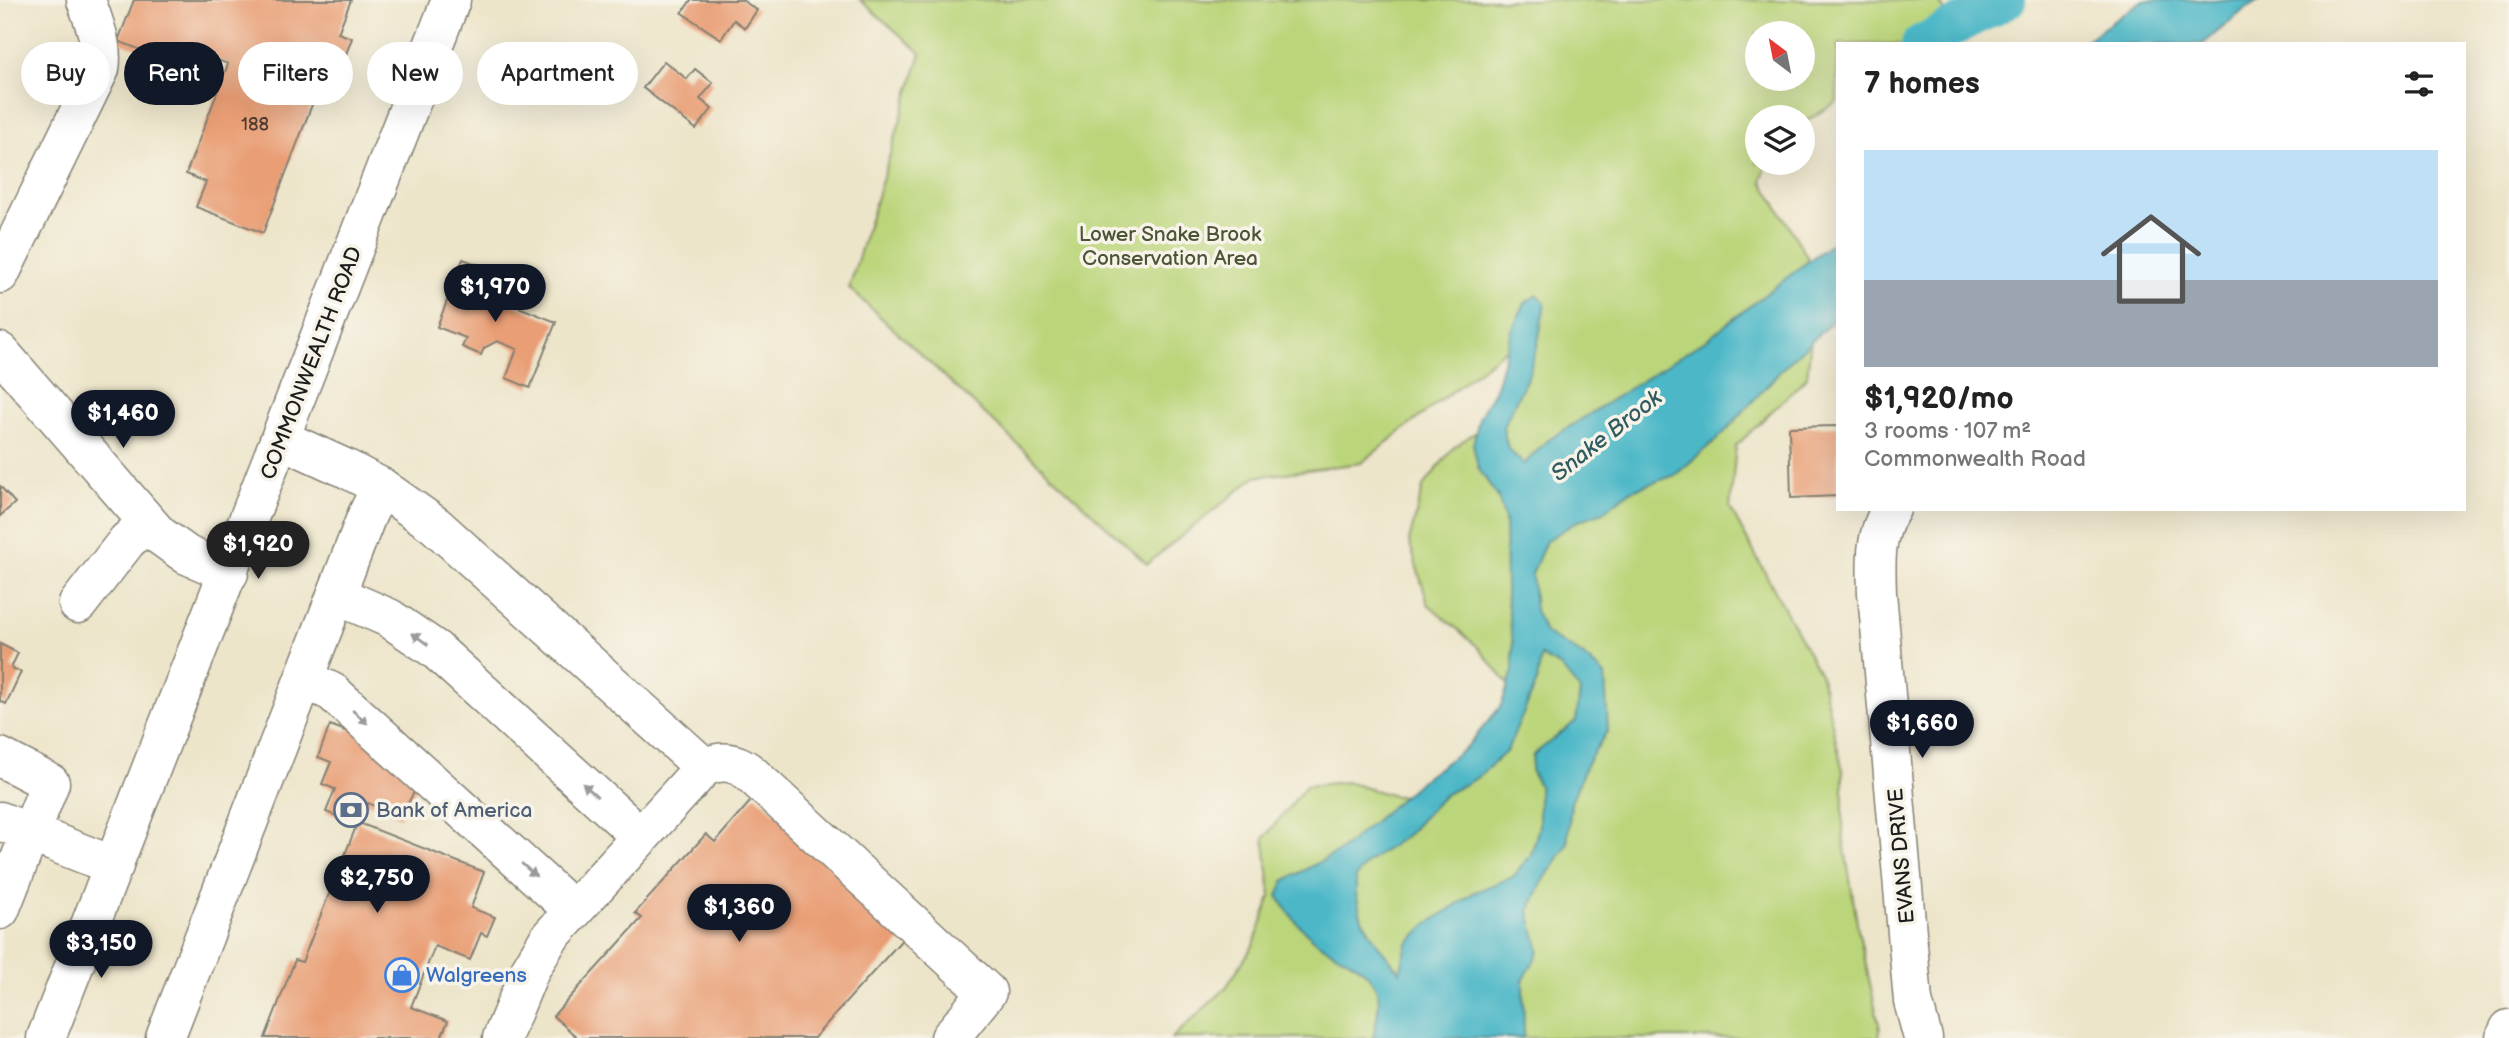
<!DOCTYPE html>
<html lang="en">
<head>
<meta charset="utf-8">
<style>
	:root { --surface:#fff; --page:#f2f2f2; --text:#222; --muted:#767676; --line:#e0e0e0; --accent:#111827 }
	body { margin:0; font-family:"Balsamiq Sans",sans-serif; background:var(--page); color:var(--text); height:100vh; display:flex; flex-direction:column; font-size:26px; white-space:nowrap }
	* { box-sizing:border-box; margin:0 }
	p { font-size:23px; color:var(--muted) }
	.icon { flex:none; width:38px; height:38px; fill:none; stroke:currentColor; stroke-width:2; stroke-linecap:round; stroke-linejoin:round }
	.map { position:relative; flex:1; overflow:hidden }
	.side { position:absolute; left:1836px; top:42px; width:630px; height:469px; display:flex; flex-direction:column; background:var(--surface); border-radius:0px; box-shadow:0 7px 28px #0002 }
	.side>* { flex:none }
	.guide { position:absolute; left:21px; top:42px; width:665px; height:63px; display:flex; gap:14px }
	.needle { width:46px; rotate:328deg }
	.buttons { position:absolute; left:1745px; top:21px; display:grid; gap:14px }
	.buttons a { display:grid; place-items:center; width:70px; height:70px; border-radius:50%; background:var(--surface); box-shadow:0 7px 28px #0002; font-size:35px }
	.price { position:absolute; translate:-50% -60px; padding:0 16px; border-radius:24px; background:var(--accent); color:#fff; font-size:23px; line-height:46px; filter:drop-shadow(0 2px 4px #0008) }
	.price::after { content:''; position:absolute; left:50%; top:42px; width:21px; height:16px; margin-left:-10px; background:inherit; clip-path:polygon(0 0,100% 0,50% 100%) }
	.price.on { background:#222; color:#fff }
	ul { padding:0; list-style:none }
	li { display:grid; align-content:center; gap:14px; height:371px; padding:0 28px }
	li+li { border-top:2px solid var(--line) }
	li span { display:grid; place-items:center; height:217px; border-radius:0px; color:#555 }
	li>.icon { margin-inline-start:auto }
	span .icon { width:126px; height:126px; fill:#fffc; stroke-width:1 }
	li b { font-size:30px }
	h2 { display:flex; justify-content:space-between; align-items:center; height:84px; padding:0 28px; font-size:30px }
	.tag { padding:0 24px; border-radius:32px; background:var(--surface); box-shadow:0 7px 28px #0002; font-size:24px; line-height:63px }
	.tag.on { background:var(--accent); color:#fff }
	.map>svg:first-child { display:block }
	.green { fill:#bbd57a; stroke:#6c784b; stroke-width:2; fill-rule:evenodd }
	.water { fill:#4bb7c7; stroke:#346a72; stroke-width:2; fill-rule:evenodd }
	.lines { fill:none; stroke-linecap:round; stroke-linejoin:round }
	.canal { stroke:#4bb7c7; stroke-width:38 }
	.building { fill:#e99e75 }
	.minor-casing { stroke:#848073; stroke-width:41 }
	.major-casing { stroke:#848073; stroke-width:41 }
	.highway-casing { stroke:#848073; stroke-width:41 }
	.minor { stroke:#fff; stroke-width:38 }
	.major { stroke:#fff; stroke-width:38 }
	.highway { stroke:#fff; stroke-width:38 }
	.oneway { fill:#999 }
	.labels { text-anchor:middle; stroke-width:7; stroke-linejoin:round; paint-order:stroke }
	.number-label { font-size:18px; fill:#4f3c32 }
	.park-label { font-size:21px; fill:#4c5438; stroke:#f7f3e8 }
	.street-label { font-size:21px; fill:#1c1c1c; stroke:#f7f3e8 }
	.service-label { font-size:21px; fill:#4e5e75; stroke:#f7f3e8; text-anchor:start }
	.shop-label { font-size:21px; fill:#366cbe; stroke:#f7f3e8; text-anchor:start }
	.water-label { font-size:23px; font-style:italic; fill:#2f5a60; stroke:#f7f3e8 }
</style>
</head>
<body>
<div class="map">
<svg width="2509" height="1038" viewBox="0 0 2509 1038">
	<rect width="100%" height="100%" fill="#f7f3e8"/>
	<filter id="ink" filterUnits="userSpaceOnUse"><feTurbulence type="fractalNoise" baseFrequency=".0143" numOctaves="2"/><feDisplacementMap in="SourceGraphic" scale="14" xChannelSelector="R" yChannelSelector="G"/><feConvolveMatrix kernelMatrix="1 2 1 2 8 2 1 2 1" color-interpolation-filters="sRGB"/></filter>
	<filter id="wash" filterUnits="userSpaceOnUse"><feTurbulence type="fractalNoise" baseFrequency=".00686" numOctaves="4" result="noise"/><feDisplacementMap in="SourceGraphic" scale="28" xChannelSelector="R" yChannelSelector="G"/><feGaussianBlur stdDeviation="1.57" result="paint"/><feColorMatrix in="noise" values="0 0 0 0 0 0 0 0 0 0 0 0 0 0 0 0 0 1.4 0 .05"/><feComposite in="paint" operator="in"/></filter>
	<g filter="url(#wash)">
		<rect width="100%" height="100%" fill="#ede5ca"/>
		<!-- green -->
		<path class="green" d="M860 0H1938L1947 15 1935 37 1926 44H1838L1837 102 1803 123 1802 117H1757V163H1767L1762 181 1818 275 1807 377 1736 446 1730 508 1821 676 1843 771V836L1858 929 1880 1029 1879 1038H1172L1225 989 1254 944 1271 896 1264 838 1306 786 1346 782 1394 796 1444 795 1526 706 1478 647 1428 604 1409 541 1423 487 1453 448 1512 406 1529 331 1361 463 1255 477 1147 564 849 288 921 53ZM1757 33H1802V79H1757Z"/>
		<!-- water -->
		<g class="water">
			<path d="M2143 0H2260L2246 8 2203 44H2081Z"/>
			<path d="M1837 239V317L1783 368 1722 435 1675 475 1632 490 1603 512 1578 521 1546 541 1532 574 1535 610 1545 633 1580 653 1605 675 1608 730 1586 765 1571 803 1567 845 1542 883 1529 911 1539 951 1523 981 1524 1034 1522 1038H1373C1375 1026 1381 1006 1378 994 1371 964 1338 958 1317 942 1300 929 1289 915 1278 896L1284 881 1340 851 1423 779 1466 748 1501 706 1513 671V643L1506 595 1505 520 1498 497 1478 468 1473 444 1479 418 1496 387 1512 330 1525 303 1537 295 1545 303 1538 343 1528 376 1503 427 1508 449 1524 464 1547 441 1707 339ZM1541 656 1561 667 1580 691 1576 721 1533 755 1531 770 1539 786V826L1531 855 1513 877 1475 892 1426 925 1407 944 1400 972 1379 946 1362 919 1356 894V877L1367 863 1408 834 1444 795 1477 778 1507 751 1537 682Z"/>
		</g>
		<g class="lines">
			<!-- canal -->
			<path class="canal" d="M1920 44 2007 0"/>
		</g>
		<g id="blocks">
			<!-- building -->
			<g class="building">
				<path d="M134 0H351L338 33 352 38 339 73 326 68 263 233 196 207 206 182 186 174 228 64 183 46 176 64 118 41Z"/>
				<path d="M691 0H742L757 10 745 28 734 20 721 39 682 13Z"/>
				<path d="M664 61 687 79 695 69 713 83 700 99 712 109 696 129 643 88Z"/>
				<path d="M463 259 485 267 476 290 556 322 530 388 506 378 517 349 497 341 484 348 481 355 462 347 466 338 437 327Z"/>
				<path d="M1838 426V496L1791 498 1789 427Z"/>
				<path d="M0 486 15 503 0 516Z"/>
				<path d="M0 644 18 653 11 668 21 672 6 704 0 701Z"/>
				<path d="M330 725 345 731 354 727 417 787 400 817 368 803 359 823 484 872 471 908 495 917 487 936 481 933 470 960 435 946 411 1007 448 1021 441 1038H265L295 960 302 962 357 824 326 812 335 789 322 784 331 762 318 757Z"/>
				<path d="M756 795 908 933 814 1038H578L553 1016 642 918 635 913 706 834 715 842Z"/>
			</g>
		</g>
	</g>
	<g filter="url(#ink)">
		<use href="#blocks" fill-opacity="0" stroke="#848073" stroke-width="2"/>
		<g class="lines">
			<!-- minor casing -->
			<g class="minor-casing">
				<g id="minor">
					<path d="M0 274 100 69C104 45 94 23 86 0"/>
					<path d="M0 352 159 535 187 555 229 573"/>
					<path d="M281 439 347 469 381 487 435 525 704 767C722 760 734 761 749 772L987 992 950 1038"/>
					<path d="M1891 509C1874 536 1876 562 1877 593L1913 1001 1923 1038"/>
					<path d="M336 595 389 618 436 650 640 836"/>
					<path d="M78 604 127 541 147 523"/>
					<path d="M304 679 332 692 573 910"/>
					<path d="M0 757 50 783 0 910"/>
					<path d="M0 821 114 866"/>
					<path d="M165 1038 367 515 381 487"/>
					<path d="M502 1038 530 970 549 938 704 767"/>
				</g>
			</g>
			<!-- major casing -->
			<g class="major-casing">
				<path id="major" d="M46 1038 451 0"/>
			</g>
			<!-- highway casing -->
			<g class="highway-casing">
				<path id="highway" d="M2505 1038 2509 1029"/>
			</g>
			<!-- minor -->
			<use href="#minor" class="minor"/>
			<!-- major -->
			<use href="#major" class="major"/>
			<!-- highway -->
			<use href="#highway" class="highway"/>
		</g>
		<!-- one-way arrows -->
		<defs><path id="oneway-solid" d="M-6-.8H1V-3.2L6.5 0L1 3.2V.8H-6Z" transform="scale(1.75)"/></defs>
		<g class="oneway">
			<use href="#oneway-solid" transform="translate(420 639) rotate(-144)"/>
			<use href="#oneway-solid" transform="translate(360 717) rotate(42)"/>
			<use href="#oneway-solid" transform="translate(590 790) rotate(-138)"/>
			<use href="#oneway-solid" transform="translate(529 870) rotate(42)"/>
		</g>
	</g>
	<!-- icons -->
	<defs>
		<g id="bank-ring" transform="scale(1.75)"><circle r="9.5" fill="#f7f3e8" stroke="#5c6f8a" stroke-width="1.5"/><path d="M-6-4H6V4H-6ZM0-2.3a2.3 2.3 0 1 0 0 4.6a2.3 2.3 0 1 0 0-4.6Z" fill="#5c6f8a"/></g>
		<g id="shop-ring" transform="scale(1.75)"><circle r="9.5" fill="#f7f3e8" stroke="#3f7fe0" stroke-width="1.5"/><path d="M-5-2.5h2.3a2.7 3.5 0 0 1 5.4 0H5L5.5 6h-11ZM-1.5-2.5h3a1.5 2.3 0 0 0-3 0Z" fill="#3f7fe0"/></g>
	</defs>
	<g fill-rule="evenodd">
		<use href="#bank-ring" x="351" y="810"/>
		<use href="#shop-ring" x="402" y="975"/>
	</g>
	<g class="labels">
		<!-- number labels -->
		<g class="number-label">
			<text x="255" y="130">188</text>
		</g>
		<!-- park labels -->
		<g class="park-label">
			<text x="1170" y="241">Lower Snake Brook<tspan x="1170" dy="24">Conservation Area</tspan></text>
		</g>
		<!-- street labels -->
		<g class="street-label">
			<text transform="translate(311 363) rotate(-69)" y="7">COMMONWEALTH ROAD</text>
			<text transform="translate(1901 856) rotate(-95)" y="7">EVANS DRIVE</text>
		</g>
		<!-- service labels -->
		<g class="service-label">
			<text x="376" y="817">Bank of America</text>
		</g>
		<!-- shop labels -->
		<g class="shop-label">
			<text x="426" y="982">Walgreens</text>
		</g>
		<!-- water labels -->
		<g class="water-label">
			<text transform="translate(1606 435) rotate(-38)" y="8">Snake Brook</text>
		</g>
	</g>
</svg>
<div class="buttons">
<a><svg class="needle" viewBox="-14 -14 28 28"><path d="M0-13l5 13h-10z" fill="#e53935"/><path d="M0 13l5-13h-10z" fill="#767676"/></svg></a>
<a><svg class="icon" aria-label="layers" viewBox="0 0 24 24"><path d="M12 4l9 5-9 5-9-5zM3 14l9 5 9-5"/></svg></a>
</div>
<b class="price" style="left:495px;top:324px">$1,970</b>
<b class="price" style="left:123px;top:450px">$1,460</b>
<b class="price on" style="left:258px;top:581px">$1,920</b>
<b class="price" style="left:1922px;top:760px">$1,660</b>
<b class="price" style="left:377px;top:915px">$2,750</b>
<b class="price" style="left:739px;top:944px">$1,360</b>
<b class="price" style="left:101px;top:980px">$3,150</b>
<div class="guide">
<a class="tag">Buy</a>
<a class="tag on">Rent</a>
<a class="tag">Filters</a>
<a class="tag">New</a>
<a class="tag">Apartment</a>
</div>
<section class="side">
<h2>7 homes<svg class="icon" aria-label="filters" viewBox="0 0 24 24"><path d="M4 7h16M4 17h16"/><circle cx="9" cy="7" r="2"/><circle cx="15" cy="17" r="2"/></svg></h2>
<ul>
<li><span style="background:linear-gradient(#bfe0f5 60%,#9aa5b1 0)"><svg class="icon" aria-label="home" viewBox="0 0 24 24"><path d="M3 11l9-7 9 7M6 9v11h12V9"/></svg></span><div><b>$1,920/mo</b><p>3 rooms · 107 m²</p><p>Commonwealth Road</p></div></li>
</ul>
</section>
</div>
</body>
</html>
